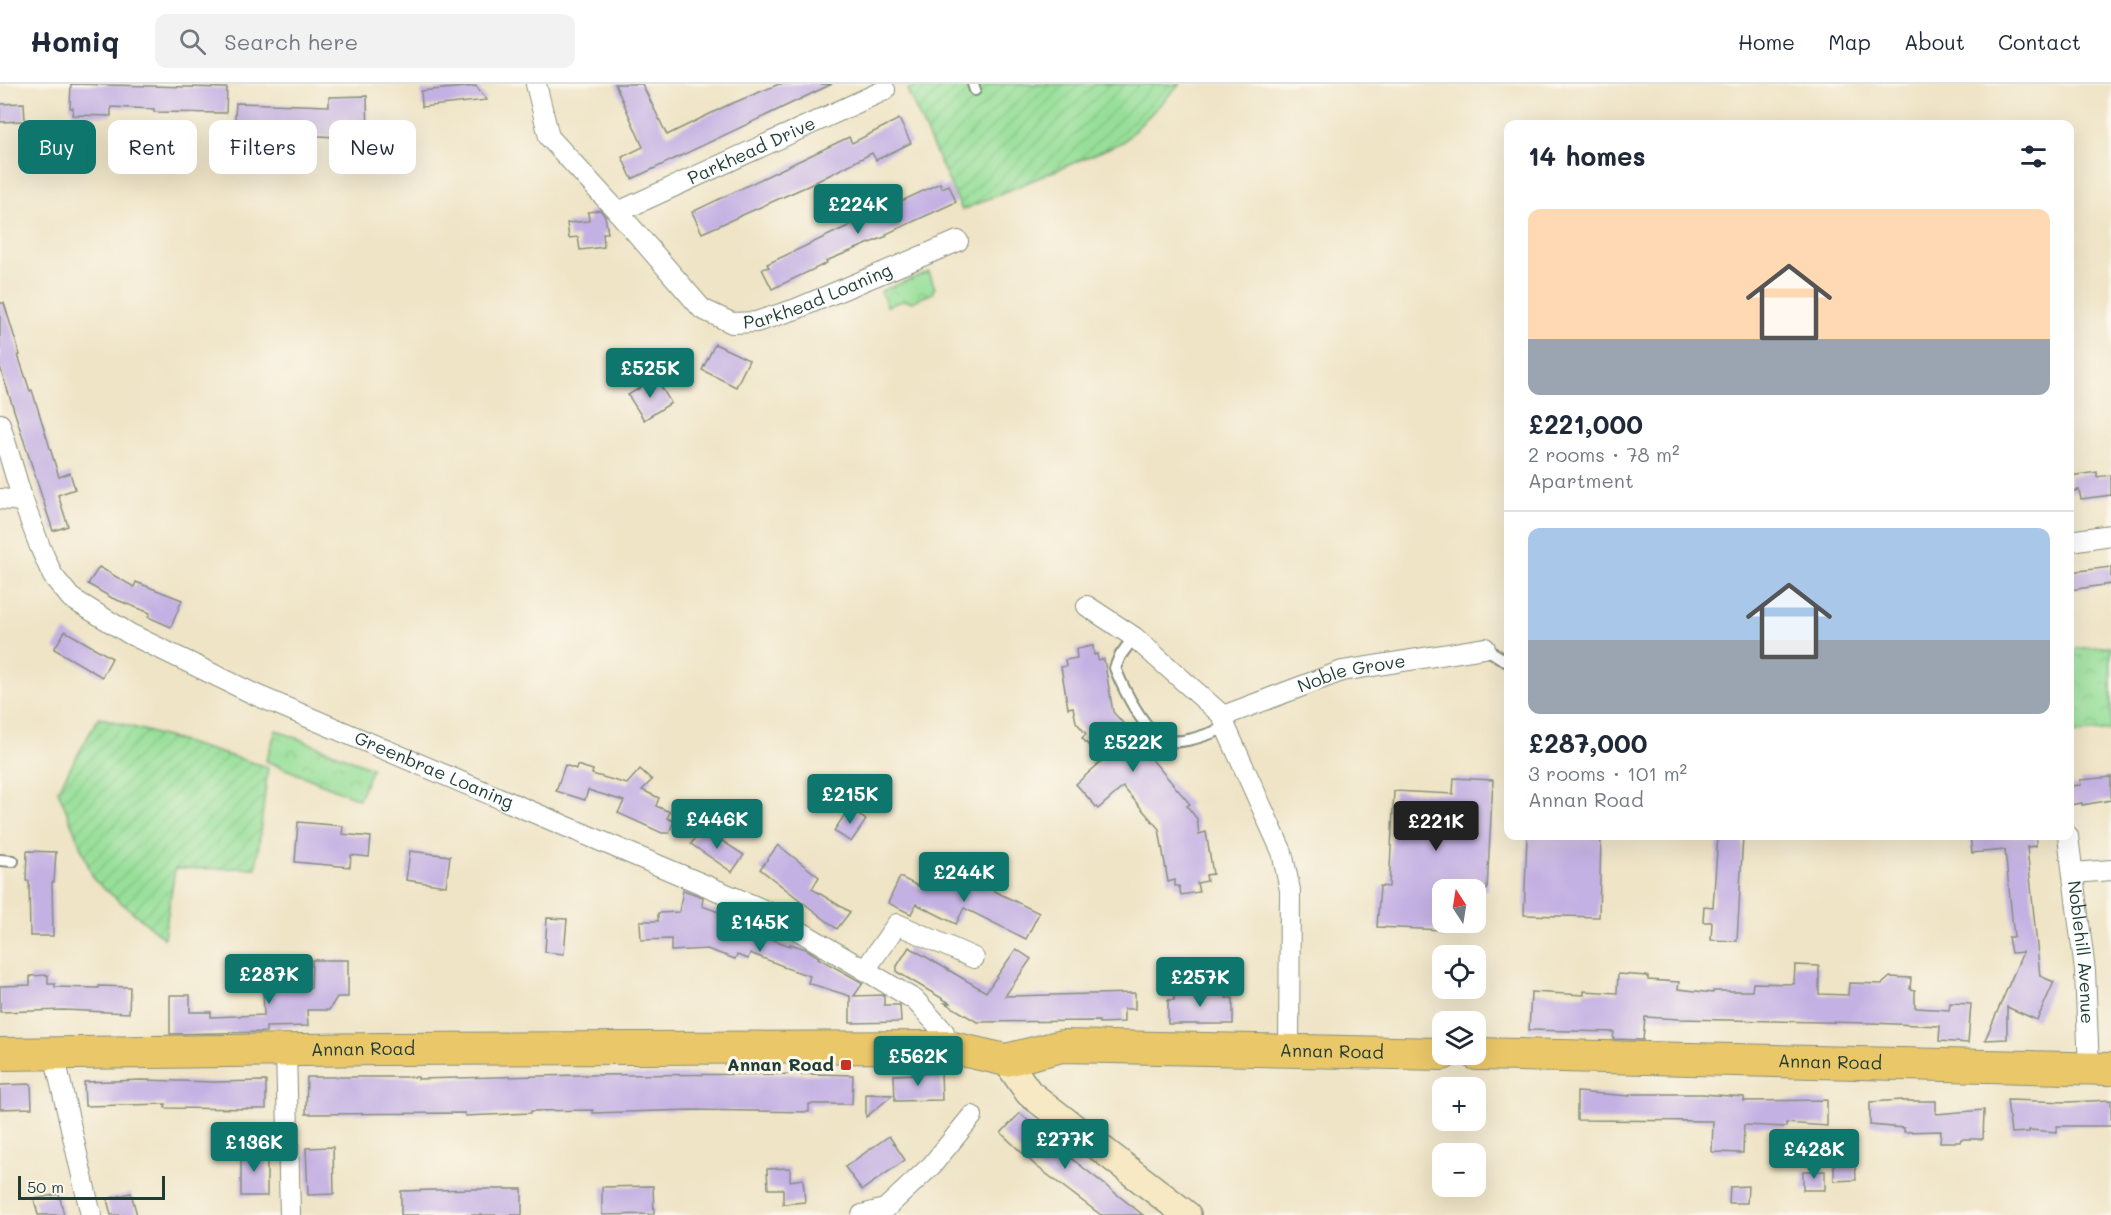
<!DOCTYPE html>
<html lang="en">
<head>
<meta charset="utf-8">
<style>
	:root { --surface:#fff; --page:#f2f2f3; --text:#1f2937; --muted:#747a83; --line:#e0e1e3; --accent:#0f766e }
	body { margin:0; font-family:Mali,sans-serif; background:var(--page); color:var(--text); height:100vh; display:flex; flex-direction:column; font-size:22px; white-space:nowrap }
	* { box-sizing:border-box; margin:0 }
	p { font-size:20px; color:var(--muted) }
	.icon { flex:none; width:33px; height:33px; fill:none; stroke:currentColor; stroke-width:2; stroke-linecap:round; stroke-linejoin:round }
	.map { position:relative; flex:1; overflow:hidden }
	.sheet { position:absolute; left:1504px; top:36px; width:570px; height:720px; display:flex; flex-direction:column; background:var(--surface); border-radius:12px; box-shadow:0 6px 24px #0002 }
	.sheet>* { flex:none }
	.guide { position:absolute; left:18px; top:36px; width:570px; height:54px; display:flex; gap:12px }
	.needle { width:39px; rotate:348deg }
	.tools { position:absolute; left:1432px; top:795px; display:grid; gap:12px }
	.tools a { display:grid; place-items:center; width:54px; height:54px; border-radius:12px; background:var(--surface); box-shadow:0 6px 24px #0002; font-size:30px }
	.scale { position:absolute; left:18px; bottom:15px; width:147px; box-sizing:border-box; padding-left:6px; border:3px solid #1f3d34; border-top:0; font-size:16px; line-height:21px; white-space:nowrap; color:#1f3d34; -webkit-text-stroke:4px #fbf7ec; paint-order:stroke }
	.price { position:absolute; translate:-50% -51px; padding:0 14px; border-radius:6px; background:var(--accent); color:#fff; font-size:20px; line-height:39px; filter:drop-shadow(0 2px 3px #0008) }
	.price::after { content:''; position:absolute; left:50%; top:36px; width:18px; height:14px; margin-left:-9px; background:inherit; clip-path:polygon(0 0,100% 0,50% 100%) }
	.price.active { background:#222; color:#fff }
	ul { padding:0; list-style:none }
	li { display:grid; align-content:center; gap:12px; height:318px; padding:0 24px }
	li+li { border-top:2px solid var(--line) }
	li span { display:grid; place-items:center; height:186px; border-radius:12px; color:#555 }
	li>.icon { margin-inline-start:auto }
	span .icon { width:108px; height:108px; fill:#fffc; stroke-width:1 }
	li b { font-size:26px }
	h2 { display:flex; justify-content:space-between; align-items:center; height:72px; padding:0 24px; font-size:26px }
	.pill { padding:0 21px; border-radius:12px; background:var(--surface); box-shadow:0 6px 24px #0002; font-size:21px; line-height:54px }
	.pill.active { background:var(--accent); color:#fff }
	header { display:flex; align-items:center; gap:36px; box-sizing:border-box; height:84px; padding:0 30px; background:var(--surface); border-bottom:2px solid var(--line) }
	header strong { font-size:28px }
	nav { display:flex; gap:33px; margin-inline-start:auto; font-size:21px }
	.search { width:420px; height:54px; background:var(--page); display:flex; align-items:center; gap:15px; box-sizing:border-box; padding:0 21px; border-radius:12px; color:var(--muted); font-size:22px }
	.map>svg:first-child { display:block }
	.park { fill:url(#park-crowns); stroke:#5b8e66; stroke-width:1.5 }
	.garden { fill:url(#garden-furrows); stroke:#5b8e66; stroke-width:1.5 }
	.building { fill:#c4b1e3 }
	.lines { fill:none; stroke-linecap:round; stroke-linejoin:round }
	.lane-casing { stroke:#87907d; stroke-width:14 }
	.street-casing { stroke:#87907d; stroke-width:22 }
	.secondary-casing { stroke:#87907d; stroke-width:30 }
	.primary-casing { stroke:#87907d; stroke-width:34 }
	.lane { stroke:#fff; stroke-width:10 }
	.street { stroke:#fff; stroke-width:20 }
	.secondary { stroke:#f7e9c3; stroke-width:27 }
	.primary { stroke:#eac769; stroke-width:32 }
	.poi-dot { fill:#c8321e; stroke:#fbf7ec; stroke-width:2 }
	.labels { text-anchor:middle; stroke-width:6; stroke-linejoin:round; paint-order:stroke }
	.street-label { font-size:18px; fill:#1f3d34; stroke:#fbf7ec }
	.poi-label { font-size:18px; font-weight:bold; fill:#1f3d34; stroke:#fbf7ec; text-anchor:end }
</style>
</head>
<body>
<header>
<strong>Homiq</strong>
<div class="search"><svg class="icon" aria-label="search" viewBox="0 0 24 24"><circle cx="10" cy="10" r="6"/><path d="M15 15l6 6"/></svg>Search here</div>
<nav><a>Home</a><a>Map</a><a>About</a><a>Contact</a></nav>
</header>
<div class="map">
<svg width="2111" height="1131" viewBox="0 0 2111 1131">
	<defs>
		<pattern id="park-crowns" width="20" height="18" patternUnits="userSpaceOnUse" patternTransform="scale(1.5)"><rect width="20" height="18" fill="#97df99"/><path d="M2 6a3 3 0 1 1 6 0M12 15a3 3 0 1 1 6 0" fill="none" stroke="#82c084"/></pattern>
		<pattern id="garden-furrows" width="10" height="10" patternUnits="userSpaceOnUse" patternTransform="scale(1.5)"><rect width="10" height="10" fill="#97df99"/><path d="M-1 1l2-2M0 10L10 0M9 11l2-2" fill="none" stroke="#82c084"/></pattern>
	</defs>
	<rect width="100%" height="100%" fill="#fbf7ec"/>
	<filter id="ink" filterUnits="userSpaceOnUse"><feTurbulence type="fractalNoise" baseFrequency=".0167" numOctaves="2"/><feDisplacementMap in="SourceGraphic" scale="12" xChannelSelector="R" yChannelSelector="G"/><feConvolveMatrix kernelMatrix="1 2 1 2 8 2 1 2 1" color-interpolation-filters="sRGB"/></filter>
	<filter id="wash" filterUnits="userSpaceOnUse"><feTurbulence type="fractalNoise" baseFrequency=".008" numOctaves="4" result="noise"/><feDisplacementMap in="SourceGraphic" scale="24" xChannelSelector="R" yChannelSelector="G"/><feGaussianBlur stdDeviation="1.35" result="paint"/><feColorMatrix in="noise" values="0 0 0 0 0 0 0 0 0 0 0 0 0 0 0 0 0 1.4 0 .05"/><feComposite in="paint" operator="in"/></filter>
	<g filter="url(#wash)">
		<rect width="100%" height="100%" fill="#efe4c6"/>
		<!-- park -->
		<g class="park">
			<path d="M929 188 935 204 933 206V209L912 218 905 216 887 222 881 207Z"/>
			<path d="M2111 562V646L2070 650V565Z"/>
			<path d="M276 646 372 684 359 715 266 677Z"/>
		</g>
		<!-- garden -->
		<g class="garden">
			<path d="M919 0H1180L1123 58 962 126 907 6Z"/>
			<path d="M99 633 268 683 256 784 175 785 164 854 94 796 58 706Z"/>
		</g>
		<g id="blocks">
			<!-- building -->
			<g class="building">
				<path d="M71 0 227 4 226 29 154 28V25L111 23V32L72 31 73 24H70Z"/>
				<path d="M615 0H642L667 51 726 22 779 0H832L632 95 622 73 643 63Z"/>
				<path d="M476 2 487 16 422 23 421 7Z"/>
				<path d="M367 12 368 55 234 47 236 19 329 22V13Z"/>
				<path d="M24 19 25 37 0 38V20Z"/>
				<path d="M899 35 911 59 876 76 872 69 810 101 702 149 692 128 849 53 852 59Z"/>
				<path d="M940 99 942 104 949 101 956 118 886 150 887 152 826 177 827 179 772 205 762 185 769 183 767 180Z"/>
				<path d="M600 126 605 132 608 149H603L604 163 580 166 578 153 569 154 567 139 589 137 588 128Z"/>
				<path d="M0 219H4L20 271H18L30 307 32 306 59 393 70 389 75 405 58 411 68 442 53 447 0 283Z"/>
				<path d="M715 260 749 276 736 303 702 286Z"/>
				<path d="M656 294 671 319 644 336 628 311Z"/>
				<path d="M2097 388V393L2111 391V411L2081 415 2079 406 2070 408V392Z"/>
				<path d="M99 483 134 503 136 498 182 516 171 543 148 533 150 529 112 514 88 500Z"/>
				<path d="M2111 483V500L2070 506V488Z"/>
				<path d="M65 547 112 574 102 593 54 565Z"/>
				<path d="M1093 562 1094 571 1097 570 1098 576 1104 575 1113 628 1140 658 1142 657 1151 668 1148 671 1190 720 1187 722 1197 735 1199 750 1206 748 1213 790 1206 791 1207 797 1197 799 1199 808 1181 811 1179 802H1175V796L1168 798 1159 745 1123 703 1098 725 1076 700 1102 677 1082 654 1086 650 1076 638 1073 623 1068 624 1061 583 1066 582 1065 576 1077 574 1076 565Z"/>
				<path d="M565 681 576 685 577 681 593 686 592 690 627 700 640 685 652 696 642 706 659 714 656 722 670 728 667 734 674 737 669 749H662L618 729 624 717 588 706 585 716 556 707Z"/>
				<path d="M2111 693V716L2082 721V719L2070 721V702L2081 701 2080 696Z"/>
				<path d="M1454 694 1493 696 1487 806H1443V846L1377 843 1380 802 1389 803 1394 707 1453 710Z"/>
				<path d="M849 724 866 736 851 758 834 747Z"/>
				<path d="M298 738 343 742 342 750 371 753 369 773 351 771 350 783 295 778Z"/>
				<path d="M702 744 744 771 732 788 691 760Z"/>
				<path d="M1527 752H1601L1599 833 1524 831Z"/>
				<path d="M1718 752H1743L1737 857 1711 856 1712 838H1703L1704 822 1713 823Z"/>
				<path d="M1970 752H2036V762L2027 763 2040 892 2054 898 2037 936 2007 923V955L1985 956 2023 868 2011 869 2008 853H2014L2005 766 1972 769Z"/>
				<path d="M778 761 819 793 812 805 850 828 837 845 760 785Z"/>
				<path d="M27 767 56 768 54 798H52L53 852H30L29 797H26Z"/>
				<path d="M410 767 450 772 446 802 406 796Z"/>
				<path d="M931 787 972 807 976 798 1039 829 1026 855 964 824 956 840 916 820 911 830 888 819 900 793 922 804Z"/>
				<path d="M683 806 703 813 702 822 749 839 747 846 790 862V860L806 865 819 873 818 874 863 899 854 912 884 911V921H900L901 938 850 939V912L808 899 810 892 783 883V882L750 869 748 875 737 871 735 875 707 865 671 867V855L641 856 640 837H658V829L679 828Z"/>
				<path d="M547 834 567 835 564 870 545 868Z"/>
				<path d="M909 863 986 908 1016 865 1031 875 1005 912 1135 909V925H1124V938L1099 939V937L977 938 945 919H950L897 888V882Z"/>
				<path d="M312 876H348V913H337L329 926H307L308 942 266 943V948L170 950V911H190V928H211V933L264 931 263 905 311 904Z"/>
				<path d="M1795 881 1819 882V910L1848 911 1849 899 1882 900 1890 893 1911 894 1910 905 1915 906V923L1917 924 1949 926 1950 919 1971 920 1968 959 1939 957 1940 942 1872 939 1680 935 1645 933 1643 956 1613 955 1614 948 1529 946 1531 908 1584 911V907L1617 909 1618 890 1648 892V896L1679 898 1678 905 1713 909V907H1752L1753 899 1794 900Z"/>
				<path d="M48 891V900H55V903L99 904V902L130 903 129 929 64 926 0 928V902L30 901V892Z"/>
				<path d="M1174 905 1225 908 1226 914H1233V940H1168V916H1174Z"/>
				<path d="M941 989 942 1016 895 1017 894 991Z"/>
				<path d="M816 990 853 991 852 1020H809V1028L691 1026 593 1029V1026L531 1027V1029L465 1032V1029L306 1030 307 993H418V995L579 991Z"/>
				<path d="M142 996 214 998 266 997V1025L165 1024 166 1020 85 1022 84 998Z"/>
				<path d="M31 1000 32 1024 0 1025V1001Z"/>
				<path d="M1577 1008 1630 1012V1010H1702L1744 1013V1017L1827 1016V1042L1786 1039V1043L1744 1041 1743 1069 1712 1068 1713 1037 1577 1036Z"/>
				<path d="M866 1010 893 1011 866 1033Z"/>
				<path d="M1902 1016V1017H1936V1030L1984 1026 1983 1055H1961L1960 1058H1940L1941 1047 1904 1048V1044L1870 1041V1018Z"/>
				<path d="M2007 1016 2068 1018 2111 1016V1042H2057V1048L2029 1046V1048L2011 1049Z"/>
				<path d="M1020 1029 1064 1072 1066 1070 1143 1131H1101L1036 1082 1001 1049Z"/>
				<path d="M889 1052 905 1076 862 1106 845 1083Z"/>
				<path d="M1834 1055H1854L1856 1096 1834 1097Z"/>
				<path d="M333 1063 334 1110 308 1111 306 1064Z"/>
				<path d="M241 1066 267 1067V1112H241Z"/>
				<path d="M790 1084V1097L803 1095 805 1118 783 1120V1105H768L767 1085Z"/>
				<rect x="1803" y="1087" width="22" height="19"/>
				<path d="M653 1102 654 1130 602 1131V1103Z"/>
				<path d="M1748 1102 1747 1119H1729L1730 1103Z"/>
				<path d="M471 1105H522V1131H401V1107Z"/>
				<path d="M131 1109 137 1131H111L107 1115Z"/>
				<path d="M59 1110 64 1131H38L34 1115Z"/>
			</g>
		</g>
	</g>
	<g filter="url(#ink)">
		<use href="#blocks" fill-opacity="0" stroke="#87907d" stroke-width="1.5"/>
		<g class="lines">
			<!-- lane casing -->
			<g class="lane-casing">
				<g id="lane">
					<path d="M973 0 975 6"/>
					<path d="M1134 553 1120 572 1115 584C1123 604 1146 653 1168 657 1187 660 1209 649 1226 644"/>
					<path d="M1485 564 1509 579"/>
					<path d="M0 776 13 777"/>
				</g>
			</g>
			<!-- street casing -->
			<g class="street-casing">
				<g id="street">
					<path id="s1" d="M536 0 549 53 618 128 702 225 732 239 756 238 796 225 958 157"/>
					<path id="s2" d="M618 128 885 6"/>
					<path id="s3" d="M0 340 23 417 40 463 53 492 71 514 130 550 256 611 766 827 915 916 944 948 949 963"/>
					<path d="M0 415 23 417"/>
					<path d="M2070 457 2111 451"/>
					<path d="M1087 522 1134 553 1223 632 1226 644 1282 768 1290 806 1289 966"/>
					<path id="s4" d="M1223 632 1342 587 1485 564"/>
					<path id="s5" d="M2068 752 2085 887 2089 984"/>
					<path d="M2074 789 2111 786"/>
					<path d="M865 886 897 840 974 874"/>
					<path d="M286 966 290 1131"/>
					<path d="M54 970 91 1131"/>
					<path d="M862 1131 885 1125 932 1081 972 1032"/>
				</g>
			</g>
			<!-- secondary casing -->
			<g class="secondary-casing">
				<path id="secondary" d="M1006 976 1029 1009 1187 1131"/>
			</g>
			<!-- primary casing -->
			<g class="primary-casing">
				<g id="primary">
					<path id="s6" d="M0 970 379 965 949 963 1006 976 1062 962 1443 970"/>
					<path id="s7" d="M1476 970 2111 985"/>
				</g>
			</g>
			<!-- lane -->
			<use href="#lane" class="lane"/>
			<!-- street -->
			<use href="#street" class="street"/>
			<!-- secondary -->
			<use href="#secondary" class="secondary"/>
			<!-- primary -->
			<use href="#primary" class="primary"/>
		</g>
	</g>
	<!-- markers -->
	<rect class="poi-dot" x="840" y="975" width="12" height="12" rx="3"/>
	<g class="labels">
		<!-- street labels -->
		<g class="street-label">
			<text dy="6" stroke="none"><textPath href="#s2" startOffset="147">Parkhead Drive</textPath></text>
			<text dy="6" stroke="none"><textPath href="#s1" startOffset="408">Parkhead Loaning</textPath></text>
			<text dy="6" stroke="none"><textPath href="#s4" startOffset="136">Noble Grove</textPath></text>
			<text dy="6" stroke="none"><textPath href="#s3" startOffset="592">Greenbrae Loaning</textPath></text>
			<text dy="6" stroke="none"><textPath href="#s5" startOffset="117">Noblehill Avenue</textPath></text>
			<text dy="6" stroke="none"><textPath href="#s6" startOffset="363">Annan Road</textPath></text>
			<text dy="6" stroke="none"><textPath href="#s6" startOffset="1335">Annan Road</textPath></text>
			<text dy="6" stroke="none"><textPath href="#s7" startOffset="354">Annan Road</textPath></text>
		</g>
		<!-- poi labels -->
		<g class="poi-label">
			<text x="834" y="987">Annan Road</text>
		</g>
	</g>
</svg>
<div class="tools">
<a><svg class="needle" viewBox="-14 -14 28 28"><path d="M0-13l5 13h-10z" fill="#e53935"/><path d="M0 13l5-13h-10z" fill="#747a83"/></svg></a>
<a><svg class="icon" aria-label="locate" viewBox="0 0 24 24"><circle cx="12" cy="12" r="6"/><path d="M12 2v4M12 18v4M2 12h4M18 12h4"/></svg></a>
<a><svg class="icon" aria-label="layers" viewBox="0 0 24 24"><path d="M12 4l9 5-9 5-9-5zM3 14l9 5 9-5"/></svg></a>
<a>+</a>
<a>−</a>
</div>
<div class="scale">50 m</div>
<b class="price" style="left:858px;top:151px">£224K</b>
<b class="price" style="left:650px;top:315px">£525K</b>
<b class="price" style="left:1133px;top:689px">£522K</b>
<b class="price" style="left:850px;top:741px">£215K</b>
<b class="price" style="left:717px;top:766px">£446K</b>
<b class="price active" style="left:1436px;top:768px">£221K</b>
<b class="price" style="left:964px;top:819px">£244K</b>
<b class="price" style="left:760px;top:869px">£145K</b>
<b class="price" style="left:269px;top:921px">£287K</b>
<b class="price" style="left:1200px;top:924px">£257K</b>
<b class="price" style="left:918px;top:1003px">£562K</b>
<b class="price" style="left:1065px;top:1086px">£277K</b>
<b class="price" style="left:254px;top:1089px">£136K</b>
<b class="price" style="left:1814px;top:1096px">£428K</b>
<div class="guide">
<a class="pill active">Buy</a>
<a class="pill">Rent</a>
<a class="pill">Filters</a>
<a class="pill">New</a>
</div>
<section class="sheet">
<h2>14 homes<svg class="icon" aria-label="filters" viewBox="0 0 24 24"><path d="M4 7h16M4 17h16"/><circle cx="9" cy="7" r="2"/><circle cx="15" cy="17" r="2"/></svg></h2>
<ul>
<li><span style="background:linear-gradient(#ffd9b3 70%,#9aa5b1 0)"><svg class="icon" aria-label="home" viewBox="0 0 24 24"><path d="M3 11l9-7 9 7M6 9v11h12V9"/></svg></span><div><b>£221,000</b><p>2 rooms · 78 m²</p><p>Apartment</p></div></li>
<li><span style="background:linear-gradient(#a9c7e8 60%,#9aa5b1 0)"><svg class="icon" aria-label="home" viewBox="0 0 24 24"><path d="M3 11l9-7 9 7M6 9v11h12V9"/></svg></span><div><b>£287,000</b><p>3 rooms · 101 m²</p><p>Annan Road</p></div></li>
</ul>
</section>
</div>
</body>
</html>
